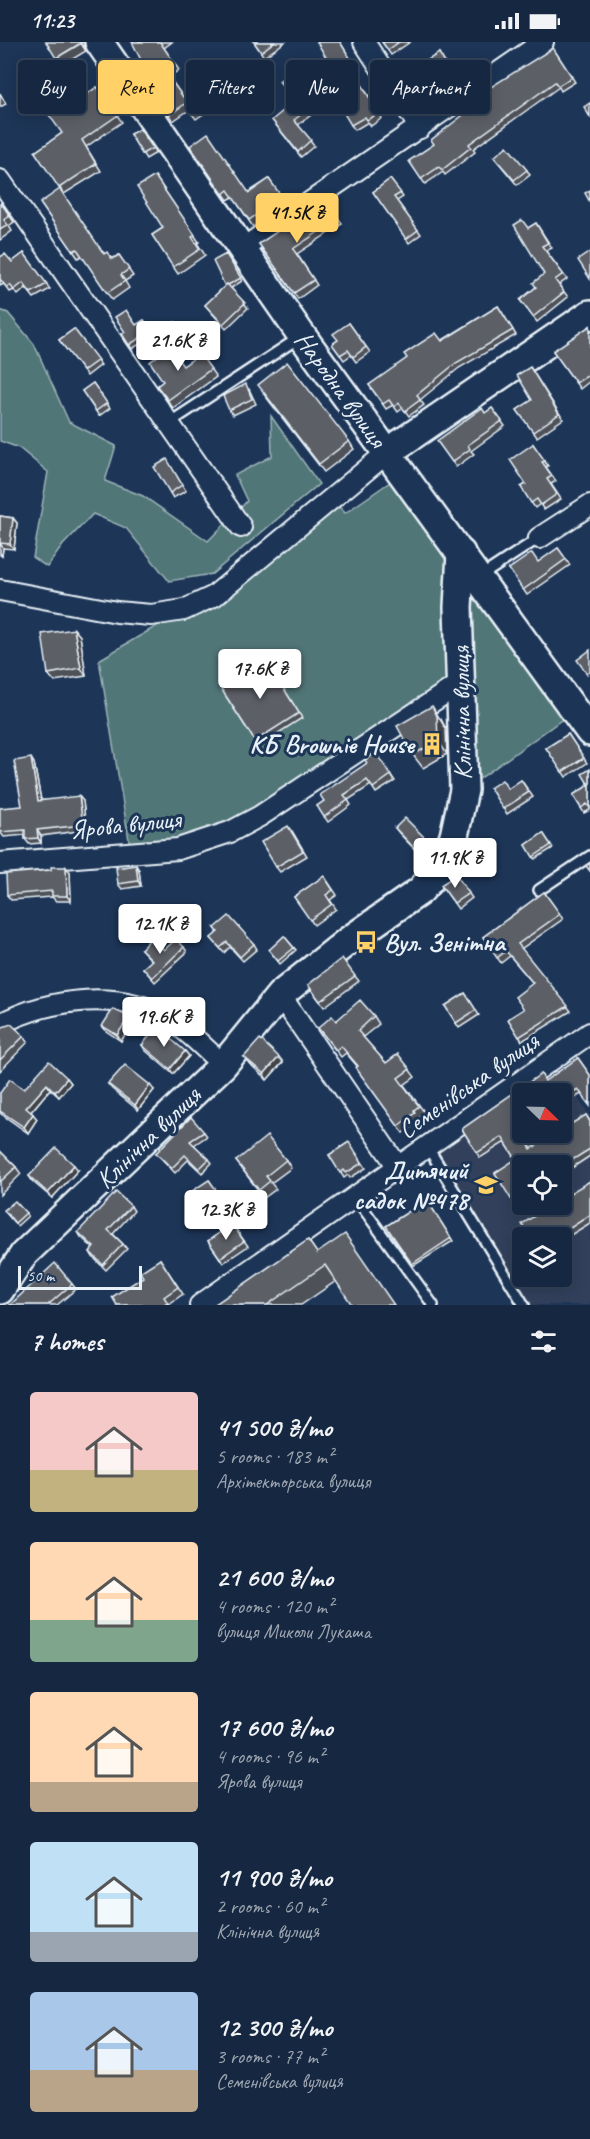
<!DOCTYPE html>
<html lang="en">
<head>
<meta charset="utf-8">
<style>
	:root { --surface:#162841; --page:#23344c; --text:#f1f3f6; --muted:#9ea6b1; --line:#35445a; --accent:#ffd166 }
	body { margin:0; font-family:Caveat,sans-serif; background:var(--page); color:var(--text); height:100vh; display:flex; flex-direction:column; font-size:22px; white-space:nowrap }
	* { box-sizing:border-box; margin:0 }
	p { font-size:20px; color:var(--muted) }
	.icon { flex:none; width:33px; height:33px; fill:none; stroke:currentColor; stroke-width:2; stroke-linecap:round; stroke-linejoin:round }
	.map { position:relative; height:1263px; overflow:hidden }
	.side { display:flex; flex-direction:column; background:var(--surface); flex:1 }
	.side>* { flex:none }
	.hud { position:absolute; left:18px; top:18px; width:555px; height:54px; display:flex; gap:12px }
	.needle { width:39px; rotate:113deg }
	.buttons { position:absolute; left:512px; top:1041px; display:grid; gap:12px }
	.buttons a { display:grid; place-items:center; width:60px; height:60px; border-radius:6px; background:var(--surface); box-shadow:0 3px 15px #0003,0 0 0 2px var(--line); font-size:30px }
	.scale { position:absolute; left:18px; bottom:15px; width:124px; box-sizing:border-box; padding-left:6px; border:3px solid #e8f1f8; border-top:0; font-size:16px; line-height:21px; white-space:nowrap; color:#e8f1f8; -webkit-text-stroke:4px #1d3557; paint-order:stroke }
	.price { position:absolute; translate:-50% -51px; padding:0 14px; border-radius:6px; background:#fff; color:#222; font-size:20px; line-height:39px; filter:drop-shadow(0 2px 3px #0008) }
	.price::after { content:''; position:absolute; left:50%; top:36px; width:18px; height:14px; margin-left:-9px; background:inherit; clip-path:polygon(0 0,100% 0,50% 100%) }
	.price.selected { background:var(--accent); color:#111 }
	ul { padding:0; list-style:none }
	li { display:flex; align-items:center; gap:18px; height:150px; padding:0 30px }
	li span { display:grid; place-items:center; flex:none; width:168px; height:120px; border-radius:6px; color:#555 }
	li>.icon { margin-inline-start:auto }
	span .icon { width:72px; height:72px; fill:#fffc; stroke-width:1 }
	li b { font-size:26px }
	h2 { display:flex; justify-content:space-between; align-items:center; height:72px; padding:0 30px; font-size:26px }
	.pill { padding:0 21px; border-radius:6px; background:var(--surface); box-shadow:0 3px 15px #0003,0 0 0 2px var(--line); font-size:21px; line-height:54px }
	.pill.selected { background:var(--accent); color:#111 }
	.status { display:flex; justify-content:space-between; align-items:center; height:42px; padding:0 30px; background:var(--surface); direction:ltr }
	.status svg { height:16px; fill:currentColor }
	.map>svg:first-child { display:block }
	.built { fill:#30415c; fill-rule:evenodd }
	.green { fill:#517678; stroke:#9cb4b8; stroke-width:1.5 }
	.lines { fill:none; stroke-linecap:round; stroke-linejoin:round }
	.lane-casing { stroke:#e8f1f8; stroke-width:14 }
	.street-casing { stroke:#e8f1f8; stroke-width:24 }
	.secondary-casing { stroke:#e8f1f8; stroke-width:32 }
	.lane { stroke:#1d3557; stroke-width:9 }
	.street { stroke:#1d3557; stroke-width:20 }
	.secondary { stroke:#1d3557; stroke-width:27 }
	.wall { fill:#4f5158; stroke:#e8f1f8; stroke-width:1.5 }
	.shaded-wall { fill:#404247; stroke:#e8f1f8; stroke-width:1.5 }
	.building { fill:#5c5e66; stroke:#e8f1f8; stroke-width:1.5 }
	.labels { text-anchor:middle; stroke-width:6; stroke-linejoin:round; paint-order:stroke }
	.street-label { font-size:26px; fill:#e8f1f8; stroke:#1d3557 }
	.poi-label { font-size:26px; font-weight:bold; fill:#e8f1f8; stroke:#1d3557; text-anchor:end }
</style>
</head>
<body>
<div class="status"><b>11:23</b><svg viewBox="0 0 49 12"><path d="M0 12V9h3v3zM5 12V6h3v6zM10 12V3h3v9zM15 12V0h3v12zM26 1h20v11H26zM47 4h2v5h-2z"/></svg></div>
<div class="map">
<svg width="590" height="1263" viewBox="0 0 590 1263">
	<rect width="100%" height="100%" fill="#1d3557"/>
	<filter id="ink" filterUnits="userSpaceOnUse"><feTurbulence type="fractalNoise" baseFrequency=".0167" numOctaves="2"/><feDisplacementMap in="SourceGraphic" scale="12" xChannelSelector="R" yChannelSelector="G"/><feConvolveMatrix kernelMatrix="1 2 1 2 8 2 1 2 1" color-interpolation-filters="sRGB"/></filter>
	<g filter="url(#ink)">
		<!-- built -->
		<path class="built" d="M554 1021 590 1074V1263H532L427 1109ZM522 1052H561V1090H522ZM522 1124H561V1162H522ZM522 1196H561V1234H522Z"/>
		<!-- green -->
		<g class="green">
			<path d="M0 268 8 271 34 302 69 380 116 404 105 439 143 454 208 499 247 459 235 433 272 414 271 374 319 442 212 532 169 539 126 486 93 472 63 503 47 525 33 516 48 430 19 406 0 399Z"/>
			<path d="M393 438 450 515 451 635 254 767 225 781 172 800 130 804 99 618 184 568 332 457 345 471Z"/>
			<path d="M461 511 575 668 464 748Z"/>
		</g>
		<g class="lines">
			<!-- lane casing -->
			<g class="lane-casing">
				<g id="lane">
					<path d="M169 381 300 295"/>
					<path d="M481 534 539 496"/>
					<path d="M539 848 590 814"/>
					<path d="M427 1104 524 1263"/>
					<path d="M355 1155 433 1263"/>
				</g>
			</g>
			<!-- street casing -->
			<g class="street-casing">
				<g id="street">
					<path d="M364 0 420 86"/>
					<path d="M0 138 241 485"/>
					<path d="M242 207 543 0"/>
					<path d="M539 496 590 463"/>
					<path d="M0 548 117 570 151 573 184 568 214 554 388 410"/>
					<path d="M0 821 178 807 230 790 260 774 462 640"/>
					<path d="M280 953 398 1125"/>
					<path d="M0 982C50 956 122 947 171 978 190 990 207 1009 223 1023"/>
					<path d="M200 1263 590 991"/>
				</g>
			</g>
			<!-- secondary casing -->
			<g class="secondary-casing">
				<g id="secondary">
					<path d="M99 0 302 294 590 690"/>
					<path d="M388 410 590 272"/>
					<path d="M0 1248 24 1212 223 1023 280 953 348 899 420 849 443 823 454 794 464 748 458 565 461 511"/>
				</g>
			</g>
			<!-- lane -->
			<use href="#lane" class="lane"/>
			<!-- street -->
			<use href="#street" class="street"/>
			<!-- secondary -->
			<use href="#secondary" class="secondary"/>
		</g>
		<!-- wall -->
		<g class="wall">
			<path d="M83 0 86 9 61 24 56 16Z"/>
			<path d="M133 0H172L164 6 179 28 169 35 183 55 192 49 206 70 196 77 189 68 173 79 135 24 142 20Z"/>
			<path d="M254 0H285L264 15Z"/>
			<path d="M340 0 361 34 358 36 382 76 371 84 368 80 355 88 351 83 327 17Z"/>
			<path d="M382 0H410L391 13Z"/>
			<path d="M553 6 575 40 561 49 559 45 473 107 475 110 445 133 443 130 425 142 409 119 434 102Z"/>
			<path d="M439 11 455 37 431 52 427 47Z"/>
			<path d="M97 45 122 80 86 105 101 129 64 152 35 110 62 91 77 59Z"/>
			<path d="M0 51 6 62 0 65Z"/>
			<path d="M315 62 319 67 298 83 314 104 301 115 272 78Z"/>
			<path d="M140 87 156 111 146 117 130 92Z"/>
			<path d="M190 104 249 150 269 137 286 162 253 185 233 155 228 158Z"/>
			<path d="M494 115 527 128 530 133 517 143Z"/>
			<path d="M155 134 199 200 197 201 205 213 178 232 152 193 163 186Z"/>
			<path d="M390 137 403 155 397 159 421 192 409 201 373 150Z"/>
			<path d="M325 157 342 182 297 212 317 243 298 257 259 202Z"/>
			<path d="M1 161 14 180 9 184 12 189 0 198V162Z"/>
			<path d="M40 161 112 217 119 213 133 234 125 239 129 246 112 258 82 214 78 216Z"/>
			<path d="M536 181 552 206 546 209 567 237 559 243 568 255 537 280 520 258 536 245 544 232 528 186Z"/>
			<path d="M24 211 50 247 34 256 26 246 18 253 14 248 10 250 4 242 0 244V215L12 220Z"/>
			<path d="M226 212 242 239 231 246 248 266 226 287 205 263 225 244Z"/>
			<path d="M498 264 516 293 459 326 420 358 424 363 409 374 403 366 398 370 393 363 386 367 369 343Z"/>
			<path d="M144 278 154 293 132 307 122 292Z"/>
			<path d="M175 280 185 294 173 301 164 287Z"/>
			<path d="M349 281 370 310 356 320 351 313 344 318 332 302 338 298Z"/>
			<path d="M590 284V339L580 347 553 309Z"/>
			<path d="M74 287 101 323 87 334 59 298Z"/>
			<path d="M200 312 216 335 173 366 157 344Z"/>
			<path d="M530 325 563 377 537 395 517 368 532 358Z"/>
			<path d="M93 341 110 366 99 374 82 349Z"/>
			<path d="M249 347 256 362 233 373 229 368Z"/>
			<path d="M263 351 349 399 354 407 324 430Z"/>
			<path d="M492 366 505 384 471 409 474 412 456 425 437 399 485 371Z"/>
			<path d="M533 402 548 424 546 425 556 439 551 442 561 457 544 468 540 462 535 466 521 445 526 442Z"/>
			<path d="M170 423 186 449 173 456 170 451Z"/>
			<path d="M0 474 13 476 17 481 14 507 3 506 2 514 0 513Z"/>
			<path d="M558 506 570 523 527 553 509 527 538 520Z"/>
			<path d="M74 587 80 594 86 634 54 639 48 632Z"/>
			<path d="M266 618 302 676 258 704 220 645Z"/>
			<path d="M441 677 446 687 447 712 423 726 413 713Z"/>
			<path d="M568 692 587 721 566 735 546 706Z"/>
			<path d="M376 711 395 739 376 751 371 743 348 758 351 763 328 780 317 764 324 759 367 721Z"/>
			<path d="M34 721 41 758 83 759 86 788 41 794V801L29 802 25 797V793L4 795 0 790 22 764Z"/>
			<path d="M590 727V768L584 771 573 753 589 743Z"/>
			<path d="M521 738 533 755 507 772 490 746 508 747Z"/>
			<path d="M395 786 427 798 430 803 420 813 399 791Z"/>
			<path d="M292 789 307 814 280 830 276 825Z"/>
			<path d="M543 791 553 806 535 817 526 803Z"/>
			<path d="M139 828 141 844 122 847 118 842Z"/>
			<path d="M70 830 71 859H56L52 855 11 858 7 853Z"/>
			<path d="M456 833 472 856 458 867 441 843Z"/>
			<path d="M324 834 337 853 330 858 336 867 314 883 294 855Z"/>
			<path d="M544 850 563 877 521 907 571 969 522 999 508 977 524 967 533 941 510 914 501 921 483 895Z"/>
			<path d="M215 886 254 902 257 907 243 919 230 905 224 911 211 896 218 890Z"/>
			<path d="M284 894 296 908 280 922 269 908Z"/>
			<path d="M184 905 187 910 155 940 143 926 152 919 141 907 164 908Z"/>
			<path d="M355 934 359 939 324 965 308 943Z"/>
			<path d="M465 951 479 973 459 986 445 964Z"/>
			<path d="M374 974 379 982 363 995 386 1021 398 1012 415 1035 404 1043 425 1071 419 1076 421 1078 403 1091 356 1026 357 1024 346 1011 341 1015 318 986 336 979Z"/>
			<path d="M133 980 121 999 106 989 102 984Z"/>
			<path d="M0 986 24 994 28 1000 0 1029Z"/>
			<path d="M142 1003 185 1009 189 1014 173 1032 145 1008Z"/>
			<path d="M244 1015 283 1020 267 1038 248 1020Z"/>
			<path d="M578 1016 590 1033V1064L581 1052 561 1065V1052H522V1090H521L532 1107 558 1090H561V1088L586 1073 590 1079V1114L561 1133V1124H522V1158L515 1162 495 1131 516 1117 505 1100 480 1116 462 1087 541 1032 545 1039Z"/>
			<path d="M67 1036 71 1041 59 1055 50 1047 31 1070 37 1077 28 1091 0 1071V1051L24 1047Z"/>
			<path d="M108 1042 154 1048 138 1068 112 1047Z"/>
			<path d="M204 1090 207 1094 194 1103 209 1117 212 1121 202 1131 188 1118 175 1131 160 1115 156 1111Z"/>
			<path d="M349 1100 366 1126 350 1136 348 1133 344 1136 329 1113Z"/>
			<path d="M0 1109 16 1125 21 1132 0 1153Z"/>
			<path d="M286 1118 291 1126 271 1141 276 1147 264 1156 236 1119Z"/>
			<path d="M78 1128 52 1156 33 1140 29 1134Z"/>
			<path d="M209 1138 220 1154 196 1170 185 1154Z"/>
			<path d="M590 1139V1181L561 1199V1196H530L547 1166Z"/>
			<path d="M427 1158 453 1199 413 1224 386 1184Z"/>
			<path d="M131 1164 134 1169 113 1192 123 1202 127 1207 106 1228 93 1215 90 1210 93 1206 81 1195 78 1190Z"/>
			<path d="M6 1171H26L28 1174 17 1184Z"/>
			<path d="M232 1182 248 1204 223 1221 208 1199Z"/>
			<path d="M308 1198 336 1239 301 1263H214Z"/>
			<path d="M160 1217 183 1252 169 1262 170 1263H117Z"/>
			<path d="M72 1242 76 1247 57 1263H10Z"/>
		</g>
		<!-- shaded-wall -->
		<g class="shaded-wall">
			<path d="M80 0H83L86 9Z"/>
			<path d="M13 476 17 481 14 507 10 502Z"/>
			<path d="M0 501 3 506 2 514 0 511Z"/>
			<path d="M74 587 80 594 86 634 81 626Z"/>
			<path d="M432 664 446 687 447 712 438 699Z"/>
			<path d="M31 716 34 721 42 764 38 759Z"/>
			<path d="M79 754 83 759 86 788 83 783Z"/>
			<path d="M37 788 41 794V801L38 796Z"/>
			<path d="M136 823 139 828 141 844 138 839Z"/>
			<path d="M66 825 70 830 71 859 67 854Z"/>
			<path d="M129 975 133 980 121 999 117 993Z"/>
			<path d="M185 1009 189 1014 173 1032 170 1027Z"/>
			<path d="M279 1015 283 1020 267 1038 264 1032Z"/>
			<path d="M67 1036 71 1041 59 1055 55 1050Z"/>
			<path d="M47 1042 50 1047 29 1072 26 1066Z"/>
			<path d="M150 1043 154 1048 138 1068 135 1063Z"/>
			<path d="M33 1072 37 1077 28 1091 24 1085Z"/>
			<path d="M74 1123 78 1128 52 1156 48 1151Z"/>
		</g>
		<!-- building -->
		<g class="building">
			<path d="M46 0H80L81 1 56 16Z"/>
			<path d="M132 0H160L175 22 164 29 183 55 192 49 202 64 191 71 185 62 169 73 135 24 142 20Z"/>
			<path d="M254 0H274L261 10Z"/>
			<path d="M317 0H340L358 29 354 31 379 71 367 78 365 75 351 83 315 24 327 17Z"/>
			<path d="M382 0H399L388 8Z"/>
			<path d="M553 6 572 35 558 44 555 40 469 102 471 105 442 128 439 125 421 137 409 119 434 102 431 98 467 70 462 63Z"/>
			<path d="M439 11 451 32 427 47 415 26Z"/>
			<path d="M290 30 315 62 294 78 311 98 298 110 272 78 295 59 279 39Z"/>
			<path d="M64 42 77 59 97 45 118 73 82 98 96 122 59 146 35 110 62 91 39 59Z"/>
			<path d="M590 61V75L584 65Z"/>
			<path d="M140 87 153 106 142 112 130 92Z"/>
			<path d="M208 91 249 151 269 137 282 155 249 178 228 148 223 152 190 104Z"/>
			<path d="M507 104 527 128 514 138 494 115Z"/>
			<path d="M155 134 195 193 192 195 200 207 173 225 152 193 163 186 137 145Z"/>
			<path d="M390 137 401 151 394 155 418 188 406 197 373 150Z"/>
			<path d="M60 147 104 212 107 210 112 217 119 213 129 227 121 233 125 239 107 251 77 207 73 209 40 161Z"/>
			<path d="M590 148V160L585 151Z"/>
			<path d="M325 157 338 177 293 207 314 238 294 251 259 202Z"/>
			<path d="M1 161 10 174 4 178 8 183 0 188V162Z"/>
			<path d="M522 178 528 186 536 181 548 201 542 204 563 232 555 238 564 250 533 275 520 258 536 245 533 241 544 232 514 183Z"/>
			<path d="M590 210V237L578 218Z"/>
			<path d="M24 211 47 242 31 251 23 241 14 248 10 243 7 246 0 237V215L5 212 12 220Z"/>
			<path d="M226 212 241 236 228 243 227 242 225 244 213 219Z"/>
			<path d="M227 242 245 261 223 282 205 263Z"/>
			<path d="M498 264 513 288 456 321 417 353 420 358 405 369 399 361 394 365 389 358 383 362 369 343 407 316 404 312 436 291 442 299Z"/>
			<path d="M126 268 136 283 144 278 151 289 129 303 122 292 125 290 115 275Z"/>
			<path d="M175 280 183 291 172 299 164 287Z"/>
			<path d="M349 281 366 305 353 315 348 308 340 313 332 302 338 298 333 292Z"/>
			<path d="M590 284V332L576 341 553 309Z"/>
			<path d="M74 287 98 318 83 329 59 298Z"/>
			<path d="M169 305 183 324 200 312 211 327 168 358 157 344 163 339 150 320Z"/>
			<path d="M287 320 349 399 319 422 258 343Z"/>
			<path d="M530 325 559 372 533 390 517 368 532 358 517 333Z"/>
			<path d="M93 341 107 361 96 369 82 349Z"/>
			<path d="M246 342 252 357 229 368 223 354Z"/>
			<path d="M482 366 485 371 492 366 502 379 468 403 470 407 452 420 437 399Z"/>
			<path d="M533 402 545 419 542 420 552 434 547 437 557 452 541 463 537 457 531 461 521 445 526 442 510 418Z"/>
			<path d="M167 417 182 443 170 451 154 425Z"/>
			<path d="M0 474 13 476 10 502 0 501Z"/>
			<path d="M558 506 566 517 523 548 509 527 532 511 538 520Z"/>
			<path d="M74 587 81 626 48 632 42 592Z"/>
			<path d="M590 608V630L587 632 577 618Z"/>
			<path d="M266 618 299 671 255 699 220 645Z"/>
			<path d="M432 664 437 674 438 699 413 713 397 684Z"/>
			<path d="M568 692 584 716 562 730 546 706Z"/>
			<path d="M376 711 391 733 373 746 367 738 344 753 348 758 324 775 317 764 324 759 320 753 367 721 365 718Z"/>
			<path d="M31 716 38 759 79 754 83 783 37 788 38 796 25 797V788L0 790V766L22 764 14 719Z"/>
			<path d="M590 727V766L587 762 581 766 573 753 589 743 582 732Z"/>
			<path d="M502 738 508 747 521 738 529 750 503 767 490 746Z"/>
			<path d="M405 776 427 798 416 808 395 786Z"/>
			<path d="M288 784 303 809 276 825 261 800Z"/>
			<path d="M543 791 551 803 533 815 526 803Z"/>
			<path d="M590 821V829L586 824Z"/>
			<path d="M136 823 138 839 118 842 116 826Z"/>
			<path d="M51 825H66L67 854H52V849L7 853 6 832 51 828Z"/>
			<path d="M456 833 469 851 454 861 441 843Z"/>
			<path d="M324 834 333 848 326 853 332 862 310 878 294 855Z"/>
			<path d="M544 850 560 872 518 902 568 964 519 995 508 977 524 967 515 955 533 941 506 909 497 916 483 895Z"/>
			<path d="M229 874 254 902 240 915 227 900 220 906 211 896 218 890 215 886Z"/>
			<path d="M284 894 294 906 278 919 269 908Z"/>
			<path d="M152 895 164 908 176 897 184 905 152 936 143 926 152 918 141 907Z"/>
			<path d="M342 916 355 934 320 959 308 943Z"/>
			<path d="M465 951 476 968 456 981 445 964Z"/>
			<path d="M360 958 374 974 358 989 386 1021 398 1012 410 1027 398 1036 419 1064 414 1068 415 1071 398 1084 356 1026 358 1024 341 1004 336 1008 318 986 332 974 336 979Z"/>
			<path d="M113 967 129 975 117 993 102 984Z"/>
			<path d="M11 982 24 994 0 1018V986Z"/>
			<path d="M157 985 185 1009 170 1027 142 1003Z"/>
			<path d="M260 997 279 1015 264 1032 244 1015Z"/>
			<path d="M578 1016 590 1033V1059L588 1061 578 1047 561 1057V1052H522V1082L518 1085 531 1107 558 1090H561V1088L586 1073 590 1080V1107L561 1125V1124H522V1150L511 1157 495 1131 516 1117 502 1095 477 1111 462 1087 541 1032 545 1039Z"/>
			<path d="M49 1019 67 1036 55 1050 47 1042 26 1066 33 1072 24 1085 0 1069V1051L10 1037 24 1047Z"/>
			<path d="M125 1023 150 1043 135 1063 108 1042Z"/>
			<path d="M191 1075 204 1090 190 1099 209 1117 199 1127 185 1113 172 1126 156 1111Z"/>
			<path d="M267 1094 286 1118 266 1134 270 1139 259 1148 236 1119Z"/>
			<path d="M349 1100 362 1121 346 1131 344 1128 340 1131 329 1113Z"/>
			<path d="M56 1106 74 1123 48 1151 29 1134Z"/>
			<path d="M0 1109 16 1125 0 1140Z"/>
			<path d="M209 1138 217 1149 193 1165 185 1154Z"/>
			<path d="M590 1139V1173L555 1196H530L522 1182 547 1166 544 1162H561V1154L562 1156Z"/>
			<path d="M116 1150 131 1164 108 1188 123 1202 103 1223 90 1210 94 1205 78 1190Z"/>
			<path d="M427 1158 451 1196 412 1222 386 1184Z"/>
			<path d="M15 1159 26 1171 15 1181 4 1168Z"/>
			<path d="M232 1182 244 1199 220 1216 208 1199Z"/>
			<path d="M345 1192 394 1263H352L325 1223 267 1263H214L308 1198 317 1211Z"/>
			<path d="M160 1217 178 1245 164 1255 168 1261 164 1263H117L112 1255 143 1235 140 1230Z"/>
			<path d="M55 1221 72 1242 48 1263H10Z"/>
		</g>
	</g>
	<!-- icons -->
	<defs>
		<g id="building-bare" transform="scale(1.8)"><path d="M-4-6H4V6H1V3H-1V6H-4ZM-2.5-4.3h1.7v1.8h-1.7ZM.8-4.3h1.7v1.8H.8ZM-2.5-1h1.7V.8h-1.7ZM.8-1h1.7V.8H.8Z" fill="#ffd166" stroke="#1d3557" stroke-width="2.5" paint-order="stroke"/></g>
		<g id="bus-bare" transform="scale(1.8)"><path d="M-5-6H5V4H4V6H2V4H-2V6H-4V4H-5ZM-3.5-4V0h7V-4ZM-3.5 1.2v1.5H-2V1.2ZM2 1.2v1.5H3.5V1.2Z" fill="#ffd166" stroke="#1d3557" stroke-width="2.5" paint-order="stroke"/></g>
		<g id="school-bare" transform="scale(1.8)"><path d="M0-5L7-2L0 1L-7-2ZM-4 1L0 2.5L4 1V4Q0 6-4 4Z" fill="#ffd166" stroke="#1d3557" stroke-width="2.5" paint-order="stroke"/></g>
	</defs>
	<g fill-rule="evenodd">
		<use href="#building-bare" x="432" y="702"/>
		<use href="#bus-bare" x="366" y="900"/>
		<use href="#school-bare" x="486" y="1143"/>
	</g>
	<g class="labels">
		<!-- street labels -->
		<g class="street-label">
			<text transform="translate(341 347) rotate(54)" y="9">Народна вулиця</text>
			<text transform="translate(461 671) rotate(-91)" y="9">Клінічна вулиця</text>
			<text transform="translate(125 782) rotate(-6)" y="9">Ярова вулиця</text>
			<text transform="translate(468 1043) rotate(-35)" y="9">Семенівська вулиця</text>
			<text transform="translate(148 1095) rotate(-44)" y="9">Клінічна вулиця</text>
		</g>
		<!-- poi labels -->
		<g class="poi-label">
			<text x="414" y="711">КБ Brownie House</text>
			<text x="384" y="909" text-anchor="start">Вул. Зенітна</text>
			<text x="468" y="1137">Дитячий<tspan x="468" dy="30">садок №478</tspan></text>
		</g>
	</g>
</svg>
<div class="buttons">
<a><svg class="needle" viewBox="-14 -14 28 28"><path d="M0-13l5 13h-10z" fill="#e53935"/><path d="M0 13l5-13h-10z" fill="#9ea6b1"/></svg></a>
<a><svg class="icon" aria-label="locate" viewBox="0 0 24 24"><circle cx="12" cy="12" r="6"/><path d="M12 2v4M12 18v4M2 12h4M18 12h4"/></svg></a>
<a><svg class="icon" aria-label="layers" viewBox="0 0 24 24"><path d="M12 4l9 5-9 5-9-5zM3 14l9 5 9-5"/></svg></a>
</div>
<div class="scale">50 m</div>
<b class="price selected" style="left:297px;top:202px">41.5K ₴</b>
<b class="price" style="left:178px;top:330px">21.6K ₴</b>
<b class="price" style="left:260px;top:658px">17.6K ₴</b>
<b class="price" style="left:455px;top:847px">11.9K ₴</b>
<b class="price" style="left:160px;top:913px">12.1K ₴</b>
<b class="price" style="left:164px;top:1006px">19.6K ₴</b>
<b class="price" style="left:226px;top:1199px">12.3K ₴</b>
<div class="hud">
<a class="pill">Buy</a>
<a class="pill selected">Rent</a>
<a class="pill">Filters</a>
<a class="pill">New</a>
<a class="pill">Apartment</a>
</div>
</div>
<section class="side">
<h2>7 homes<svg class="icon" aria-label="filters" viewBox="0 0 24 24"><path d="M4 7h16M4 17h16"/><circle cx="9" cy="7" r="2"/><circle cx="15" cy="17" r="2"/></svg></h2>
<ul>
<li><span style="background:linear-gradient(#f6c9c9 65%,#c2b280 0)"><svg class="icon" aria-label="home" viewBox="0 0 24 24"><path d="M3 11l9-7 9 7M6 9v11h12V9"/></svg></span><div><b>41 500 ₴/mo</b><p>5 rooms · 183 m²</p><p>Архітекторська вулиця</p></div></li>
<li><span style="background:linear-gradient(#ffd9b3 65%,#7fa58c 0)"><svg class="icon" aria-label="home" viewBox="0 0 24 24"><path d="M3 11l9-7 9 7M6 9v11h12V9"/></svg></span><div><b>21 600 ₴/mo</b><p>4 rooms · 120 m²</p><p>вулиця Миколи Лукаша</p></div></li>
<li><span style="background:linear-gradient(#ffd9b3 75%,#b9a48a 0)"><svg class="icon" aria-label="home" viewBox="0 0 24 24"><path d="M3 11l9-7 9 7M6 9v11h12V9"/></svg></span><div><b>17 600 ₴/mo</b><p>4 rooms · 96 m²</p><p>Ярова вулиця</p></div></li>
<li><span style="background:linear-gradient(#bfe0f5 75%,#9aa5b1 0)"><svg class="icon" aria-label="home" viewBox="0 0 24 24"><path d="M3 11l9-7 9 7M6 9v11h12V9"/></svg></span><div><b>11 900 ₴/mo</b><p>2 rooms · 60 m²</p><p>Клінічна вулиця</p></div></li>
<li><span style="background:linear-gradient(#a9c7e8 65%,#b9a48a 0)"><svg class="icon" aria-label="home" viewBox="0 0 24 24"><path d="M3 11l9-7 9 7M6 9v11h12V9"/></svg></span><div><b>12 300 ₴/mo</b><p>3 rooms · 77 m²</p><p>Семенівська вулиця</p></div></li>
</ul>
</section>
</body>
</html>
